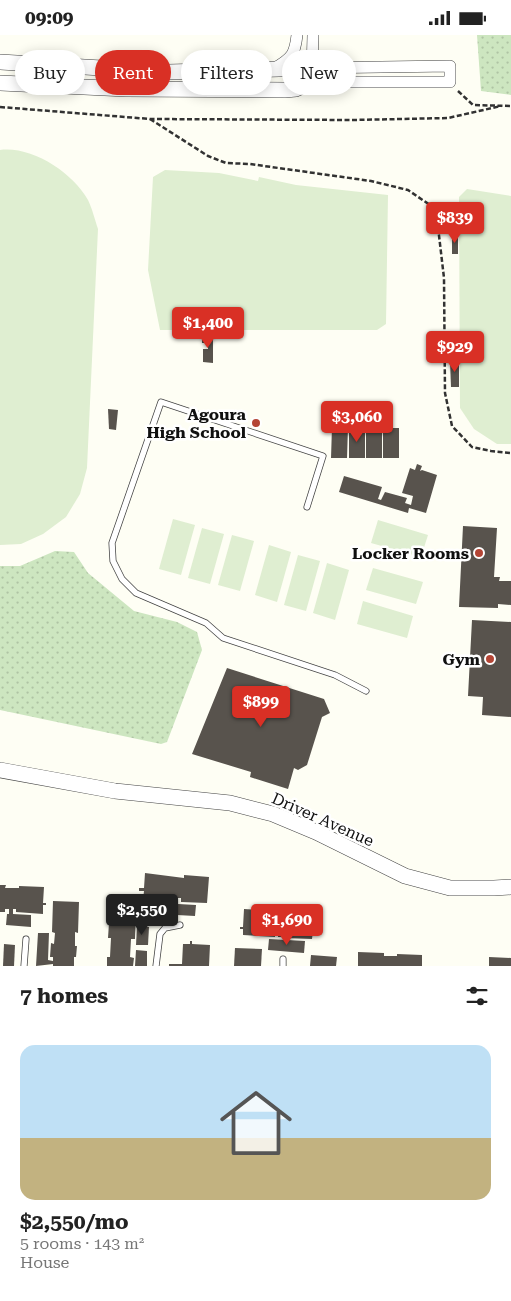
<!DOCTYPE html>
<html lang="en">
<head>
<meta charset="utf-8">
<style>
	:root { --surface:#fff; --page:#f6f6f6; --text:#222; --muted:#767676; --line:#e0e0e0; --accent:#d93025 }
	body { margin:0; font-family:"Roboto Serif",serif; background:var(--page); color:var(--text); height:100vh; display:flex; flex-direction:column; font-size:19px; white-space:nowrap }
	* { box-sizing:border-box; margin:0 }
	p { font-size:16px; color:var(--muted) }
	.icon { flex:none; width:28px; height:28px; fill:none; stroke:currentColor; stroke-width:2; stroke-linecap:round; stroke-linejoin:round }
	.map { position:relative; height:931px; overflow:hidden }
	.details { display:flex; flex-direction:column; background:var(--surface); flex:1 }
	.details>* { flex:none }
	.hud { position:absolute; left:15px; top:15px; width:481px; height:45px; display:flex; gap:10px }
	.price { position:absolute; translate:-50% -42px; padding:0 11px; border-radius:5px; background:var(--accent); color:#fff; font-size:16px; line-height:32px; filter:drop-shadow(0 1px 2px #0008) }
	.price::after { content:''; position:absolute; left:50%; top:30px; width:15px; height:11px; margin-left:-8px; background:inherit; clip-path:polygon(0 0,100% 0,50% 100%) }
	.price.on { background:#222; color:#fff }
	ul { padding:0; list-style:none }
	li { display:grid; align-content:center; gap:10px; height:265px; padding:0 20px }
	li+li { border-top:1px solid var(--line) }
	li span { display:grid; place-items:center; height:155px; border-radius:15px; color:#555 }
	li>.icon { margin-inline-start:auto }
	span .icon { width:90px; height:90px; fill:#fffc; stroke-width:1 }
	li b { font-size:21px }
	h2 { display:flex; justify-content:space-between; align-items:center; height:60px; padding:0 20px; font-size:21px }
	.chip { padding:0 18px; border-radius:22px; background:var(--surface); box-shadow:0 2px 12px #0003; font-size:18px; line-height:45px }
	.chip.on { background:var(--accent); color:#fff }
	.status { display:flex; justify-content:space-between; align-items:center; height:35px; padding:0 25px; background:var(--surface); direction:ltr }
	.status svg { height:14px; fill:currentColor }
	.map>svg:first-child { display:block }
	.grass { fill:url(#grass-dots) }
	.pitch { fill:#dfeed1 }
	.building { fill:#58534d }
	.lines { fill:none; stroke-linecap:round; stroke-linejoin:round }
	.service-casing { stroke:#434343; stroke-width:7 }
	.minor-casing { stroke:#434343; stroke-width:12 }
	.tertiary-casing { stroke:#434343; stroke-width:16 }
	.path { stroke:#323232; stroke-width:2.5; stroke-dasharray:5 2.5; stroke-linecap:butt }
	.service { stroke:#fff; stroke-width:5.5 }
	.minor { stroke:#fff; stroke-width:11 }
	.tertiary { stroke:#fff; stroke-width:15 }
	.poi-dot { fill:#b44535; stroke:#fff; stroke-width:2 }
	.labels { text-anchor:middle; stroke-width:5; stroke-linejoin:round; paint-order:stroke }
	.poi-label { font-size:16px; font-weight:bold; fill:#101010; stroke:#fff; text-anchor:end }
	.street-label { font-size:16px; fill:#101010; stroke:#fff }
</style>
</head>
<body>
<div class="status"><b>09:09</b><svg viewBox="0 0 49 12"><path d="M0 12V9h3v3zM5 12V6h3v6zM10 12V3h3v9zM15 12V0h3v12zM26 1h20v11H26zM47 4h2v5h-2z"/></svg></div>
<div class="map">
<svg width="511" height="931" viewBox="0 0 511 931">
	<defs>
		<pattern id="grass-dots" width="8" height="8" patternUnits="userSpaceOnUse" patternTransform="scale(1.25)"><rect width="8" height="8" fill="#cde6c0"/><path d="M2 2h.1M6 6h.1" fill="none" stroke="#afc4a4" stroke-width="1.8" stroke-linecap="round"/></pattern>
	</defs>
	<rect width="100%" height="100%" fill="#fefef4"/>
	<!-- grass -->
	<g class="grass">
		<path d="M477 0H511V60L481 56Z"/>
		<path d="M55 516 74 517 88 538 134 576 177 587 197 597 202 615 167 707 161 709 0 675V531H20Z"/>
	</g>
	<!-- pitch -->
	<g class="pitch">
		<path d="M0 115C32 111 72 137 88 165 92 173 95 185 98 194L87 433 80 459 66 482 43 499 21 509 0 510Z"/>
		<path d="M165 135 219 138 258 146 259 142 296 150 388 160 386 289 377 295H160L148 235 153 142Z"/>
		<path d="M467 154 511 161V409H497L474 394 460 373 459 162Z"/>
		<path d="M173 484 195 490 181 540 159 534Z"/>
		<path d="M378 485 428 500 421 522 371 508Z"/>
		<path d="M202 493 224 499 210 549 188 543Z"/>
		<path d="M232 500 254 506 240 556 218 550Z"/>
		<path d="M269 510 291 517 277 567 255 560Z"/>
		<path d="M298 520 320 526 306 576 284 570Z"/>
		<path d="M327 528 349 535 335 585 313 578Z"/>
		<path d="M373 533 423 547 416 569 366 555Z"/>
		<path d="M363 566 413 581 407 603 357 589Z"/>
	</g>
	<!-- building -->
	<g class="building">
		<path d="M458 198V219H452V199Z"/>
		<path d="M202 301H213V328L203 327V314H208V308H202Z"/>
		<path d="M459 325V352H451L450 326Z"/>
		<path d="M108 374 118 375 116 395 109 394Z"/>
		<path d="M332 392H348L347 423H331Z"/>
		<rect x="349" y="392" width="16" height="31"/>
		<rect x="366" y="393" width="16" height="30"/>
		<rect x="383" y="393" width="16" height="30"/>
		<path d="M417 429 422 431 420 436 422 435 437 440 426 478 409 473 408 478 339 457 344 441 382 452 378 464 381 465 385 457 407 463 405 468 411 470 413 461 402 458 410 433 415 435Z"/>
		<path d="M463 491 497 493 494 542H500L499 546H511V570L498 569V573L459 572Z"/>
		<path d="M472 585 511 587V682L482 680 483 662 468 661Z"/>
		<path d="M227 633 324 664 330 678 322 682 307 730 298 735 294 733 288 754 250 742 251 737 192 719Z"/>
		<path d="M145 838 184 843V840L209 842 207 868 181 867V863H178L177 866H174V863H170V866L143 865 144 856H139V853H144Z"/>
		<path d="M0 850H6L5 853H19V851L44 852 43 868H46V870H43V879L16 877V874H13V879L31 880V892L6 890 7 879H9V874H5V877H0Z"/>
		<path d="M53 866 79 867 78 898 75 897V911H77L76 922H74V931H53V929L36 931 38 898H49L48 925 53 926V922H50L51 908 54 909 55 898 52 897Z"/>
		<path d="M128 868 130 869V874H136L135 904H131L130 922 134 923 133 931H107V922H110L111 903H108L110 873 128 874Z"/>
		<path d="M156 868H175L174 880 156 879Z"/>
		<path d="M178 869 196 870 195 881 177 880Z"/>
		<path d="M244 874 274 876V878L288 879V876L314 878 313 893H316V896H313L312 904 286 903V900L282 899V902H278V899H275V902L243 900V894H240V892H243Z"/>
		<path d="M137 891 149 892 148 910H136Z"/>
		<path d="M269 904 305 906 304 918 268 915Z"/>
		<path d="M190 906H192V909L210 910 209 931H169V929H182L183 909H190Z"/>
		<path d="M4 909 15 910 14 931H3Z"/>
		<path d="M235 913 262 914 261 931H234Z"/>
		<path d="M136 915 147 916V931H135Z"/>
		<path d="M358 917 384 918V921H397V919L422 920V931H358Z"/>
		<path d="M311 920 337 922 336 931H310Z"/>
		<path d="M489 922 511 923V931H489Z"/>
	</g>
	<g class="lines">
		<!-- service casing -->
		<g class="service-casing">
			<g id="service">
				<path d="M307 472 323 421 161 367 112 508 113 526 122 544 136 558 206 588 223 603 335 640 366 656"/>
				<path d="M24 931 26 904"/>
				<path d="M156 931 160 899 165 893 180 890"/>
				<path d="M283 931V924"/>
			</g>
		</g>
		<!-- minor casing -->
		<g class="minor-casing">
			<g id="minor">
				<path d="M275 33C292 23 295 19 297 0"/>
				<path d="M312 38 313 0"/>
				<path d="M305 50 323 47H450V31L313 33"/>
			</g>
		</g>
		<!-- tertiary casing -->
		<g class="tertiary-casing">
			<g id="tertiary">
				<path d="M0 27 169 37 313 33"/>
				<path d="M0 48 126 54 285 55 296 54 305 50"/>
				<path d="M0 735 115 756 230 768 273 779 316 797 405 841 450 853H494L511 852"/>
			</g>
		</g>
		<!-- path -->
		<g class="path">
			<path d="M458 56 473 70 511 71"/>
			<path d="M0 72 150 84 353 85 448 83 501 71"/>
			<path d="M150 84 208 121 226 128 250 129 371 146 408 155 430 170 438 192 444 243 445 358 452 391 472 412 491 416 511 418"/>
		</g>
		<!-- service -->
		<use href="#service" class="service"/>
		<!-- minor -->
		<use href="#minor" class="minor"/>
		<!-- tertiary -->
		<use href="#tertiary" class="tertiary"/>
	</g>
	<!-- markers -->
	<g class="poi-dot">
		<circle cx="256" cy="388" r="5"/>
		<circle cx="479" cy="518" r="5"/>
		<circle cx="490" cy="624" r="5"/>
	</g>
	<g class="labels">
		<!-- poi labels -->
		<g class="poi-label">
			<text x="246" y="385">Agoura<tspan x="246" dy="18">High School</tspan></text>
			<text x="469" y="524">Locker Rooms</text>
			<text x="480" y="630">Gym</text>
		</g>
		<!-- street labels -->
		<g class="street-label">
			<text transform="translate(323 784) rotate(24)" y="6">Driver Avenue</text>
		</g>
	</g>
</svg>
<b class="price" style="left:455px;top:209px">$839</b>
<b class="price" style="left:208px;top:314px">$1,400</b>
<b class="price" style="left:455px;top:338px">$929</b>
<b class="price" style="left:357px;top:408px">$3,060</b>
<b class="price" style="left:261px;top:693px">$899</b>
<b class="price on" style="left:142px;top:901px">$2,550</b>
<b class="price" style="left:287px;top:911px">$1,690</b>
<div class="hud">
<a class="chip">Buy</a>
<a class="chip on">Rent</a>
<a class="chip">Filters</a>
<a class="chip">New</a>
</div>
</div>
<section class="details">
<h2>7 homes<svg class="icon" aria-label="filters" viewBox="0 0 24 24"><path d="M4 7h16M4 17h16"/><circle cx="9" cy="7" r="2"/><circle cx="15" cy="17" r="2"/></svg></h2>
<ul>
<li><span style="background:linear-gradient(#bfe0f5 60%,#c2b280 0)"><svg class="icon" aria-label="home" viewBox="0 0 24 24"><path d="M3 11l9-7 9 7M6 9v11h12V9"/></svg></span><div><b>$2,550/mo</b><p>5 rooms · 143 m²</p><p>House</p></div></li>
</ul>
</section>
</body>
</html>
